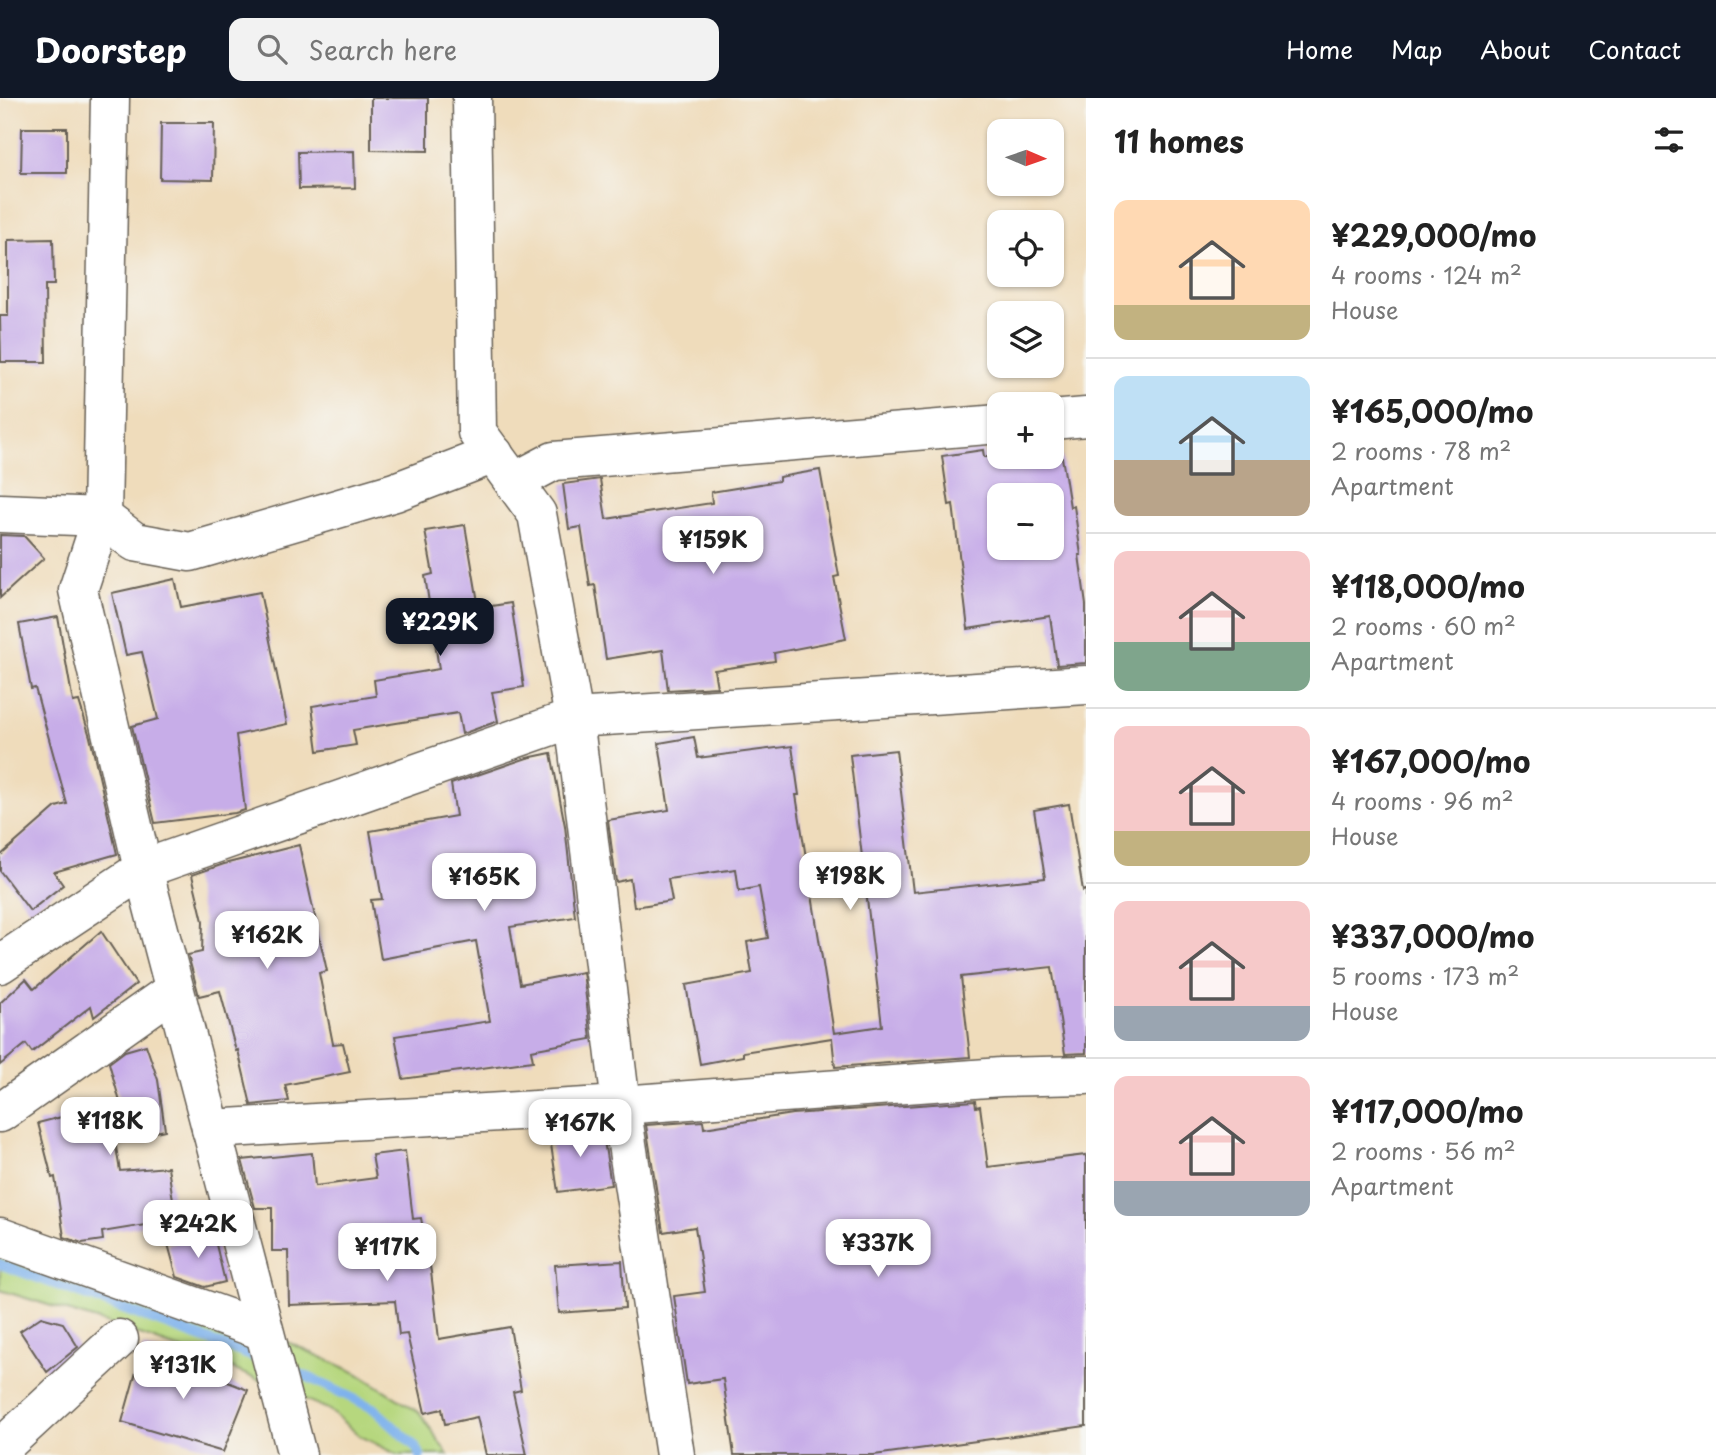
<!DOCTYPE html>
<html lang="en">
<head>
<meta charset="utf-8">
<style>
	:root { --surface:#fff; --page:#f2f2f2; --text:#222; --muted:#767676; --line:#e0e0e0; --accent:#111827 }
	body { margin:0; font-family:"Playpen Sans",sans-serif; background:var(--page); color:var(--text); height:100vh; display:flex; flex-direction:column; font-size:26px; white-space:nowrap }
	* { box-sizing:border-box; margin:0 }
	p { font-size:23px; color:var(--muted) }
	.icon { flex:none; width:38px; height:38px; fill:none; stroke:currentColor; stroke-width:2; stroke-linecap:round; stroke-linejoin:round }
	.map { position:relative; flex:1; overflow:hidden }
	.drawer { display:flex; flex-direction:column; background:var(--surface); width:630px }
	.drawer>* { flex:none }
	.needle { width:46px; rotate:92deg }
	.controls { position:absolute; left:987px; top:21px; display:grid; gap:14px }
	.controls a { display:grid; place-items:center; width:77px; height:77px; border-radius:14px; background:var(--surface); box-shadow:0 2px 5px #0004; font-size:35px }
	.price { position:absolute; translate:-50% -60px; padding:0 16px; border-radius:14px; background:#fff; color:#222; font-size:23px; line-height:46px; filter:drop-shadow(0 2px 4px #0008) }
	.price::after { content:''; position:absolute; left:50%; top:42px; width:21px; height:16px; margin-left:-10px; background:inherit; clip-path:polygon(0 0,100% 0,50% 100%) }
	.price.selected { background:var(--accent); color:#fff }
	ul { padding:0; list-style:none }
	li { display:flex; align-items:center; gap:21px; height:175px; padding:0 28px }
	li+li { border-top:2px solid var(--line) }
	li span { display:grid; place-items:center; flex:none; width:196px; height:140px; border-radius:14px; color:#555 }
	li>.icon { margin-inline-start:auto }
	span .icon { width:84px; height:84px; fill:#fffc; stroke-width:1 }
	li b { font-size:30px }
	h2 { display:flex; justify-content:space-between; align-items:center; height:84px; padding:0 28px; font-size:30px }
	header { display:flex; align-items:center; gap:42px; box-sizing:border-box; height:98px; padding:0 35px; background:var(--accent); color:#fff }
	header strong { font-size:33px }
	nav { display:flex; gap:38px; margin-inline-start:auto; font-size:24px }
	.search { width:490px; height:63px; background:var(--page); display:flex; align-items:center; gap:18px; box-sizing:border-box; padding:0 24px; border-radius:14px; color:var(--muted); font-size:26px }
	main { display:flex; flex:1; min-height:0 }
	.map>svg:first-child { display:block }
	.green { fill:#b6d77e; stroke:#697a4d; stroke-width:2 }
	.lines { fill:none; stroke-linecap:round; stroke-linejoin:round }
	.stream { stroke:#7fb2ec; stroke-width:10 }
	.building { fill:#c7ade8; fill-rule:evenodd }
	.minor-casing { stroke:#665f54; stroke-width:41 }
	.minor { stroke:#fff; stroke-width:38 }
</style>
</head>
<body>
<header>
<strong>Doorstep</strong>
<div class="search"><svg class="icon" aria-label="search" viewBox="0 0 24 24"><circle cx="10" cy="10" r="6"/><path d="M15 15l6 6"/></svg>Search here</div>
<nav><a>Home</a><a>Map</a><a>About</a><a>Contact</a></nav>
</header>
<main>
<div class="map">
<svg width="1086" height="1357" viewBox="0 0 1086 1357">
	<rect width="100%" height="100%" fill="#f6f6f2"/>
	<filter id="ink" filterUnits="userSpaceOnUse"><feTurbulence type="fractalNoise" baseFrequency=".0143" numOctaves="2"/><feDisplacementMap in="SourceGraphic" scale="14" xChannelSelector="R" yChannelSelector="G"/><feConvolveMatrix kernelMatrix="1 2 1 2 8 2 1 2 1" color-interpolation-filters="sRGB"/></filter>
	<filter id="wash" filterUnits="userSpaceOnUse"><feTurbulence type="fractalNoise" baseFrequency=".00686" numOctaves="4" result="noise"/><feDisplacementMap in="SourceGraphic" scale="28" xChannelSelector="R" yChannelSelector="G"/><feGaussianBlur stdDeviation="1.57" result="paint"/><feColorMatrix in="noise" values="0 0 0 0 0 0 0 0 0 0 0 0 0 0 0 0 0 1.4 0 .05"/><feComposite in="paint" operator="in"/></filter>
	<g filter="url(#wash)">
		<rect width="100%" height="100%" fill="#efdcbb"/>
		<!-- green -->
		<path class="green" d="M0 1131 249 1227 357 1275 420 1315 448 1357H398L360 1338 328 1311 216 1264 109 1226 0 1192Z"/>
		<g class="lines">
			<!-- stream -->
			<g class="stream">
				<path d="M0 1166 265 1263"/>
				<path d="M283 1270 308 1279 373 1310 416 1349 420 1357"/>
			</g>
		</g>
		<g id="blocks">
			<!-- building -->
			<g class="building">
				<path d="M371 0H428V53L371 52Z"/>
				<path d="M161 25H214L213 82 160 81Z"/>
				<path d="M22 30H67V75H21Z"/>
				<path d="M354 53 355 90 299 91 298 54Z"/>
				<path d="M53 141 54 187H45L46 264H1L0 218H8V142Z"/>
				<path d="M983 352 984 359H1062L1070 409 1074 408 1081 457H1079L1086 507V565L1057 567 1050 518 968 531 953 406 949 407 942 358ZM999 397H1052V450H999Z"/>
				<path d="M820 372 839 478 834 479 846 541 774 555 775 563 714 572 717 589 668 592 663 552 606 561 595 487 590 488 581 429 569 431 563 386 600 381 606 421 712 405 711 394 779 383V379Z"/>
				<path d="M465 427 479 510 511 505 524 589 492 594 498 623 462 636 458 615 353 632 356 647 318 653 312 608 376 598 374 582 439 571 425 478 433 476 425 433Z"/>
				<path d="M0 437 24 438 44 460 0 500Z"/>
				<path d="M175 481 181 509 260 494 287 626 236 637 245 712 235 715 155 725 132 628 158 621 142 554 126 557 112 495Z"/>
				<path d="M58 519 73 604 79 603 90 639 117 756 54 774 63 787 30 813 0 773V758L56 709 67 706 35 590 31 591 19 526Z"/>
				<path d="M694 639 698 660 792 648 799 697H796L834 935 882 928 850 657 896 652 913 794 1045 780 1034 712 1069 706 1083 793 1086 792V955L1065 956 1052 869 961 879 970 959 835 969 832 940 743 954V958L700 966 686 887 752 875 747 844 768 840 759 789 739 793 736 771 668 781 672 803 634 809 630 781 616 784 608 722 669 712 659 645Z"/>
				<path d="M551 655 565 728 575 819 510 829 520 886 583 874 591 941 531 952 533 963 403 981 395 938 490 923 476 843 381 861 371 802 382 801 370 733 456 718 451 686 527 660Z"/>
				<path d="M299 747 327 873 319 875 333 946 343 945 350 974 285 987 289 1003 251 1007 238 952 236 953 220 893 199 898 188 857 202 854 203 823 192 777 224 766Z"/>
				<path d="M101 833 136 886 94 919 91 908 32 954 26 946 0 967V905L26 881 34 891Z"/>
				<path d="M146 947 158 982 165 1032 115 1043 120 1073 168 1069 176 1122 102 1134 103 1142 82 1145 64 1139 55 1079 52 1080 38 1025 120 1004 109 965 125 953Z"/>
				<path d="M975 1003 976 1009 980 1008 988 1069 1086 1057V1328L874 1357H734L723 1281 687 1286 674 1198 705 1194 695 1129 663 1134 646 1027 703 1023 704 1030 792 1016Z"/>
				<path d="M602 1030 611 1087 558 1094 549 1033Z"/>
				<path d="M405 1053 413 1121 421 1120 431 1174 439 1241 510 1229 521 1292 513 1294 527 1357H486L477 1319 445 1326 442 1311 425 1315 407 1236 399 1237 395 1203 289 1207 288 1153H272V1110H255L242 1062 312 1055 315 1088 376 1080 372 1057Z"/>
				<path d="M213 1134 225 1184 205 1189 177 1179 168 1146Z"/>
				<path d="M622 1163 625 1210 559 1215 555 1167Z"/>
				<path d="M41 1219 63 1225 78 1249 47 1274 20 1233Z"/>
				<path d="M143 1249 197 1265 195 1271 248 1292 223 1354 122 1324Z"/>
			</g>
		</g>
	</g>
	<g filter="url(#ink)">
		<use href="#blocks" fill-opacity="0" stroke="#665f54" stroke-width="2"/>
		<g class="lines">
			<!-- minor casing -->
			<g class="minor-casing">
				<g id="minor">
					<path d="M110 0 102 419 78 492 143 771 297 1357"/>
					<path d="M472 0 477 334 537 416 574 620 621 1007 675 1357"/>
					<path d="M1052 322 1086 319"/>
					<path d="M514 384 554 363 999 326"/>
					<path d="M0 415 102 419 135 444 190 454 395 394 494 356"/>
					<path d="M0 866 143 771 574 620 1086 587"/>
					<path d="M0 1015 174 892"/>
					<path d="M211 1031 621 1007 1001 979 1086 977"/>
					<path d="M0 1139 264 1233"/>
					<path d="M0 1351 119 1241"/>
				</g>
			</g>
			<!-- minor -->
			<use href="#minor" class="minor"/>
		</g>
	</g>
</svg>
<div class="controls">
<a><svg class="needle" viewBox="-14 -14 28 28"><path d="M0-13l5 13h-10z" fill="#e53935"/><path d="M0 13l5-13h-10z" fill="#767676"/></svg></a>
<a><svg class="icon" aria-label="locate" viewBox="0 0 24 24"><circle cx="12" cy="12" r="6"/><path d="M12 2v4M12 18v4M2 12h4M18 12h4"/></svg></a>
<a><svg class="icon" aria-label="layers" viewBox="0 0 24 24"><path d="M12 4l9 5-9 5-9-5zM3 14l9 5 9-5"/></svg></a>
<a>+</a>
<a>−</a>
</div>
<b class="price" style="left:713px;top:478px">¥159K</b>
<b class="price selected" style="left:440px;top:560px">¥229K</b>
<b class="price" style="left:850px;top:814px">¥198K</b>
<b class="price" style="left:484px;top:815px">¥165K</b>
<b class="price" style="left:267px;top:873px">¥162K</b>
<b class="price" style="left:110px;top:1059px">¥118K</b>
<b class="price" style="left:580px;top:1061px">¥167K</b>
<b class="price" style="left:198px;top:1162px">¥242K</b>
<b class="price" style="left:878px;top:1181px">¥337K</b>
<b class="price" style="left:387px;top:1185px">¥117K</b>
<b class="price" style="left:183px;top:1303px">¥131K</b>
</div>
<section class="drawer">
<h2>11 homes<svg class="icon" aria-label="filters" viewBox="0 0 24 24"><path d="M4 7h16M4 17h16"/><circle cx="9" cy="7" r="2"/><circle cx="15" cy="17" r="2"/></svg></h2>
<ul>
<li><span style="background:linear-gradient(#ffd9b3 75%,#c2b280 0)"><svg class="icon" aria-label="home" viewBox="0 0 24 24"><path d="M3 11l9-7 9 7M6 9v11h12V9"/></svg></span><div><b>¥229,000/mo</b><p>4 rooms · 124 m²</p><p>House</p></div></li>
<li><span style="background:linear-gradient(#bfe0f5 60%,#b9a48a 0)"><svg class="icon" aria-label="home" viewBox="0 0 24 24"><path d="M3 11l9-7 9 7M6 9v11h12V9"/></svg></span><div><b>¥165,000/mo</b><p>2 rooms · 78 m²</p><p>Apartment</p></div></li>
<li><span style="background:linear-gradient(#f6c9c9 65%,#7fa58c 0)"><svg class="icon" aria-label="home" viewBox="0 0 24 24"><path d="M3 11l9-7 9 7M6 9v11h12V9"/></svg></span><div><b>¥118,000/mo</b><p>2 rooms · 60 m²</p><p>Apartment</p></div></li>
<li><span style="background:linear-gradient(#f6c9c9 75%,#c2b280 0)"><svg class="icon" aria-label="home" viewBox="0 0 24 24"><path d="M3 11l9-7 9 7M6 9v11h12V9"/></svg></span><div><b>¥167,000/mo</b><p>4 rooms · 96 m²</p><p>House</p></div></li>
<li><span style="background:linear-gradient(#f6c9c9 75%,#9aa5b1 0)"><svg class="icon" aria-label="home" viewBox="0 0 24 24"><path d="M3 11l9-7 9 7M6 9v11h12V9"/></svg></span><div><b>¥337,000/mo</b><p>5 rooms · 173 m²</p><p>House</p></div></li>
<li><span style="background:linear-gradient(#f6c9c9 75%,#9aa5b1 0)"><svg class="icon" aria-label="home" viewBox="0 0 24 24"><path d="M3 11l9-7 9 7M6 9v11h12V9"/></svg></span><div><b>¥117,000/mo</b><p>2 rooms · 56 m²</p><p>Apartment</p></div></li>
</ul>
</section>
</main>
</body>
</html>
